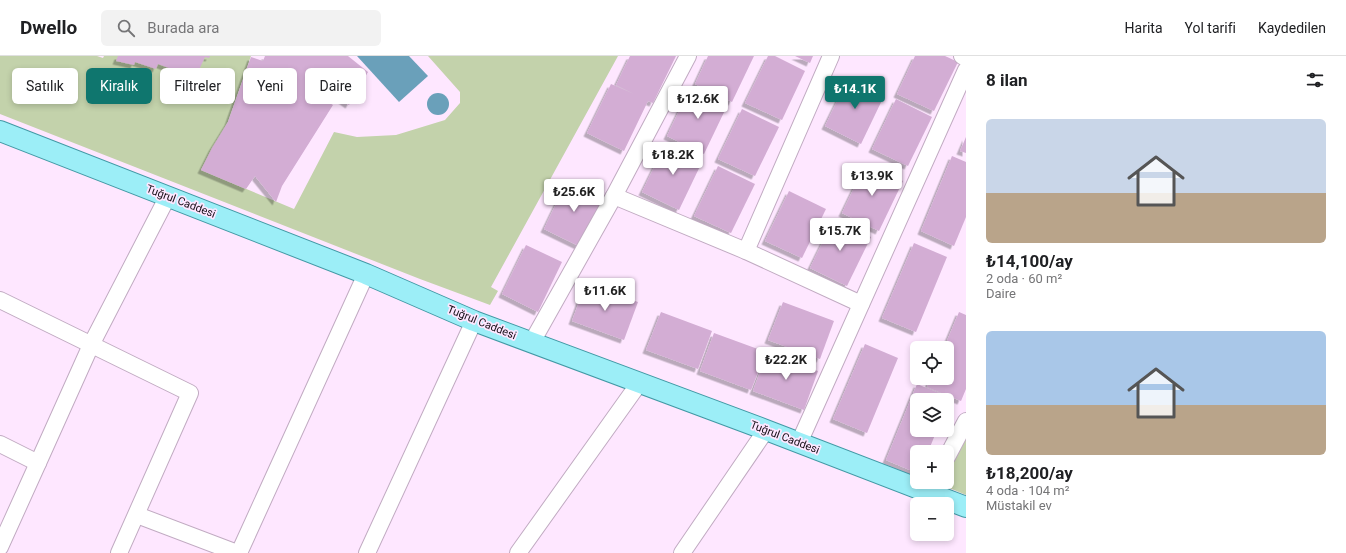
<!DOCTYPE html>
<html lang="tr">
<head>
<meta charset="utf-8">
<style>
	:root { --surface:#fff; --page:#f2f2f2; --text:#202124; --muted:#757577; --line:#e0e0e0; --accent:#0f766e }
	body { margin:0; font-family:Roboto,sans-serif; background:var(--page); color:var(--text); height:100vh; display:flex; flex-direction:column; font-size:15px; white-space:nowrap }
	* { box-sizing:border-box; margin:0 }
	p { font-size:13px; color:var(--muted) }
	.icon { flex:none; width:22px; height:22px; fill:none; stroke:currentColor; stroke-width:2; stroke-linecap:round; stroke-linejoin:round }
	.map { position:relative; flex:1; overflow:hidden }
	.panel { display:flex; flex-direction:column; background:var(--surface); width:380px }
	.panel>* { flex:none }
	.guide { position:absolute; left:12px; top:12px; width:380px; height:36px; display:flex; gap:8px }
	.buttons { position:absolute; left:910px; top:285px; display:grid; gap:8px }
	.buttons a { display:grid; place-items:center; width:44px; height:44px; border-radius:6px; background:var(--surface); box-shadow:0 2px 6px #0003; font-size:20px }
	.price { position:absolute; translate:-50% -34px; padding:0 9px; border-radius:4px; background:#fff; color:#222; font-size:13px; line-height:26px; filter:drop-shadow(0 1px 2px #0008) }
	.price::after { content:''; position:absolute; left:50%; top:24px; width:12px; height:9px; margin-left:-6px; background:inherit; clip-path:polygon(0 0,100% 0,50% 100%) }
	.price.current { background:var(--accent); color:#fff }
	ul { padding:0; list-style:none }
	li { display:grid; align-content:center; gap:8px; height:212px; padding:0 20px }
	li span { display:grid; place-items:center; height:124px; border-radius:6px; color:#555 }
	li>.icon { margin-inline-start:auto }
	span .icon { width:72px; height:72px; fill:#fffc; stroke-width:1 }
	li b { font-size:17px }
	h2 { display:flex; justify-content:space-between; align-items:center; height:48px; padding:0 20px; font-size:17px }
	.chip { padding:0 14px; border-radius:6px; background:var(--surface); box-shadow:0 2px 6px #0003; font-size:14px; line-height:36px }
	.chip.current { background:var(--accent); color:#fff }
	header { display:flex; align-items:center; gap:24px; box-sizing:border-box; height:56px; padding:0 20px; background:var(--surface); border-bottom:1px solid var(--line) }
	header strong { font-size:19px }
	nav { display:flex; gap:22px; margin-inline-start:auto; font-size:14px }
	.search { width:280px; height:36px; background:var(--page); display:flex; align-items:center; gap:10px; box-sizing:border-box; padding:0 14px; border-radius:6px; color:var(--muted); font-size:15px }
	main { display:flex; flex:1; min-height:0 }
	.map>svg:first-child { display:block }
	.green { fill:#c3d2ab }
	.water { fill:#6aa0ba }
	.building { fill:#d3add4; filter:url(#shadow) }
	.lines { fill:none; stroke-linecap:round; stroke-linejoin:round }
	.minor-casing { stroke:#c1abc2; stroke-width:18 }
	.major-casing { stroke:#4299a5; stroke-width:22 }
	.minor { stroke:#fff; stroke-width:16 }
	.major { stroke:#9ceef7; stroke-width:20 }
	.labels { text-anchor:middle; stroke-width:3.5; stroke-linejoin:round; paint-order:stroke }
	.street-label { font-size:11px; fill:#160f17; stroke:#fee7ff }
</style>
</head>
<body>
<header>
<strong>Dwello</strong>
<div class="search"><svg class="icon" aria-label="search" viewBox="0 0 24 24"><circle cx="10" cy="10" r="6"/><path d="M15 15l6 6"/></svg>Burada ara</div>
<nav><a>Harita</a><a>Yol tarifi</a><a>Kaydedilen</a></nav>
</header>
<main>
<div class="map">
<svg width="966" height="497" viewBox="0 0 966 497">
	<defs>
		<filter id="shadow"><feDropShadow dx="-3.5" dy="3.5" stdDeviation="0" flood-color="#0004"/></filter>
	</defs>
	<rect width="100%" height="100%" fill="#fee7ff"/>
	<!-- green -->
	<g class="green">
		<path d="M0 0H97L103 2 104 0H251L228 66 201 114 294 153 334 76 357 81 396 79 445 64 460 47V36L428 0H618L491 231 498 235 490 249 420 223 0 58Z"/>
		<path d="M966 365V439L935 426H947V401Z"/>
	</g>
	<!-- water -->
	<g class="water">
		<path d="M357 0H409L428 20 399 46Z"/>
		<circle cx="438" cy="48" r="11"/>
	</g>
	<!-- building -->
	<g class="building">
		<path d="M118 0H210L209 2 205 1 197 18 178 12 177 15 158 8 156 13 135 6 134 9 116 5Z"/>
		<path d="M265 0H348L368 16 349 49 313 24 308 34 333 49 282 130 276 146 255 120 246 133 201 114 212 92 228 66 251 1 263 5Z"/>
		<path d="M630 0H676L653 47 648 45 624 95 587 77 611 28 634 38 616 29Z"/>
		<path d="M708 0H754L732 46 695 28Z"/>
		<path d="M768 0H775L805 15 782 64 745 47Z"/>
		<path d="M795 0H813L810 7Z"/>
		<path d="M915 0H945L958 6 934 55 897 38Z"/>
		<path d="M849 21 885 38 861 88 825 70Z"/>
		<path d="M691 30 728 48 704 98 667 80Z"/>
		<path d="M896 43 932 61 908 110 872 93Z"/>
		<path d="M742 53 779 71 755 120 718 103Z"/>
		<path d="M966 81V97L960 95Z"/>
		<path d="M666 87 703 104 679 154 642 136Z"/>
		<path d="M952 100 966 106V161L954 190 921 175Z"/>
		<path d="M866 107 903 125 879 175 842 157Z"/>
		<path d="M718 110 755 128 731 177 694 160Z"/>
		<path d="M568 123 605 141 581 191 544 173Z"/>
		<path d="M789 135 826 153 802 202 765 185Z"/>
		<path d="M834 163 871 181 847 230 810 212Z"/>
		<path d="M914 187 947 201 916 276 882 262Z"/>
		<path d="M526 189 562 206 538 256 502 238Z"/>
		<path d="M586 227 638 246 624 284 572 265Z"/>
		<path d="M783 246 834 265 820 303 768 284Z"/>
		<path d="M661 256 712 275 698 313 646 294Z"/>
		<path d="M959 256 966 259V333L961 345 927 331 931 322H947V292H944Z"/>
		<path d="M714 277 766 296 751 334 700 315Z"/>
		<path d="M865 288 898 302 867 377 833 363Z"/>
		<path d="M767 297 818 315 804 354 753 335Z"/>
		<path d="M917 328 951 342 947 351V344H917V374H937L928 396H917V417L886 404Z"/>
	</g>
	<g class="lines">
		<!-- minor casing -->
		<g class="minor-casing">
			<g id="minor">
				<path d="M962 0 966 2"/>
				<path d="M614 140 746 195 861 248"/>
				<path d="M746 195 831 0"/>
				<path d="M0 244 190 337 119 497"/>
				<path d="M532 286 614 140 688 0"/>
				<path d="M799 387 966 14"/>
				<path d="M0 388 38 407"/>
				<path d="M947 401 966 365"/>
				<path d="M137 459 237 497"/>
				<path d="M0 491 38 407 91 289 168 140"/>
				<path d="M239 497 366 218"/>
				<path d="M367 497 474 265"/>
				<path d="M518 497 640 326"/>
				<path d="M682 497 766 374"/>
			</g>
		</g>
		<!-- major casing -->
		<g class="major-casing">
			<path id="major" d="M0 75 366 218 474 265 766 374 966 451"/>
		</g>
		<!-- minor -->
		<use href="#minor" class="minor"/>
		<!-- major -->
		<use href="#major" class="major"/>
	</g>
	<g class="labels">
		<!-- street labels -->
		<g class="street-label">
			<text transform="translate(181 145) rotate(21)" y="4">Tuğrul Caddesi</text>
			<text transform="translate(482 266) rotate(22)" y="4">Tuğrul Caddesi</text>
			<text transform="translate(785 381) rotate(21)" y="4">Tuğrul Caddesi</text>
		</g>
	</g>
</svg>
<div class="buttons">
<a><svg class="icon" aria-label="locate" viewBox="0 0 24 24"><circle cx="12" cy="12" r="6"/><path d="M12 2v4M12 18v4M2 12h4M18 12h4"/></svg></a>
<a><svg class="icon" aria-label="layers" viewBox="0 0 24 24"><path d="M12 4l9 5-9 5-9-5zM3 14l9 5 9-5"/></svg></a>
<a>+</a>
<a>−</a>
</div>
<b class="price current" style="left:855px;top:54px">₺14.1K</b>
<b class="price" style="left:698px;top:64px">₺12.6K</b>
<b class="price" style="left:673px;top:120px">₺18.2K</b>
<b class="price" style="left:872px;top:141px">₺13.9K</b>
<b class="price" style="left:574px;top:157px">₺25.6K</b>
<b class="price" style="left:840px;top:196px">₺15.7K</b>
<b class="price" style="left:605px;top:256px">₺11.6K</b>
<b class="price" style="left:786px;top:325px">₺22.2K</b>
<div class="guide">
<a class="chip">Satılık</a>
<a class="chip current">Kiralık</a>
<a class="chip">Filtreler</a>
<a class="chip">Yeni</a>
<a class="chip">Daire</a>
</div>
</div>
<section class="panel">
<h2>8 ilan<svg class="icon" aria-label="filters" viewBox="0 0 24 24"><path d="M4 7h16M4 17h16"/><circle cx="9" cy="7" r="2"/><circle cx="15" cy="17" r="2"/></svg></h2>
<ul>
<li><span style="background:linear-gradient(#c9d6e8 60%,#b9a48a 0)"><svg class="icon" aria-label="home" viewBox="0 0 24 24"><path d="M3 11l9-7 9 7M6 9v11h12V9"/></svg></span><div><b>₺14,100/ay</b><p>2 oda · 60 m²</p><p>Daire</p></div></li>
<li><span style="background:linear-gradient(#a9c7e8 60%,#b9a48a 0)"><svg class="icon" aria-label="home" viewBox="0 0 24 24"><path d="M3 11l9-7 9 7M6 9v11h12V9"/></svg></span><div><b>₺18,200/ay</b><p>4 oda · 104 m²</p><p>Müstakil ev</p></div></li>
</ul>
</section>
</main>
</body>
</html>
